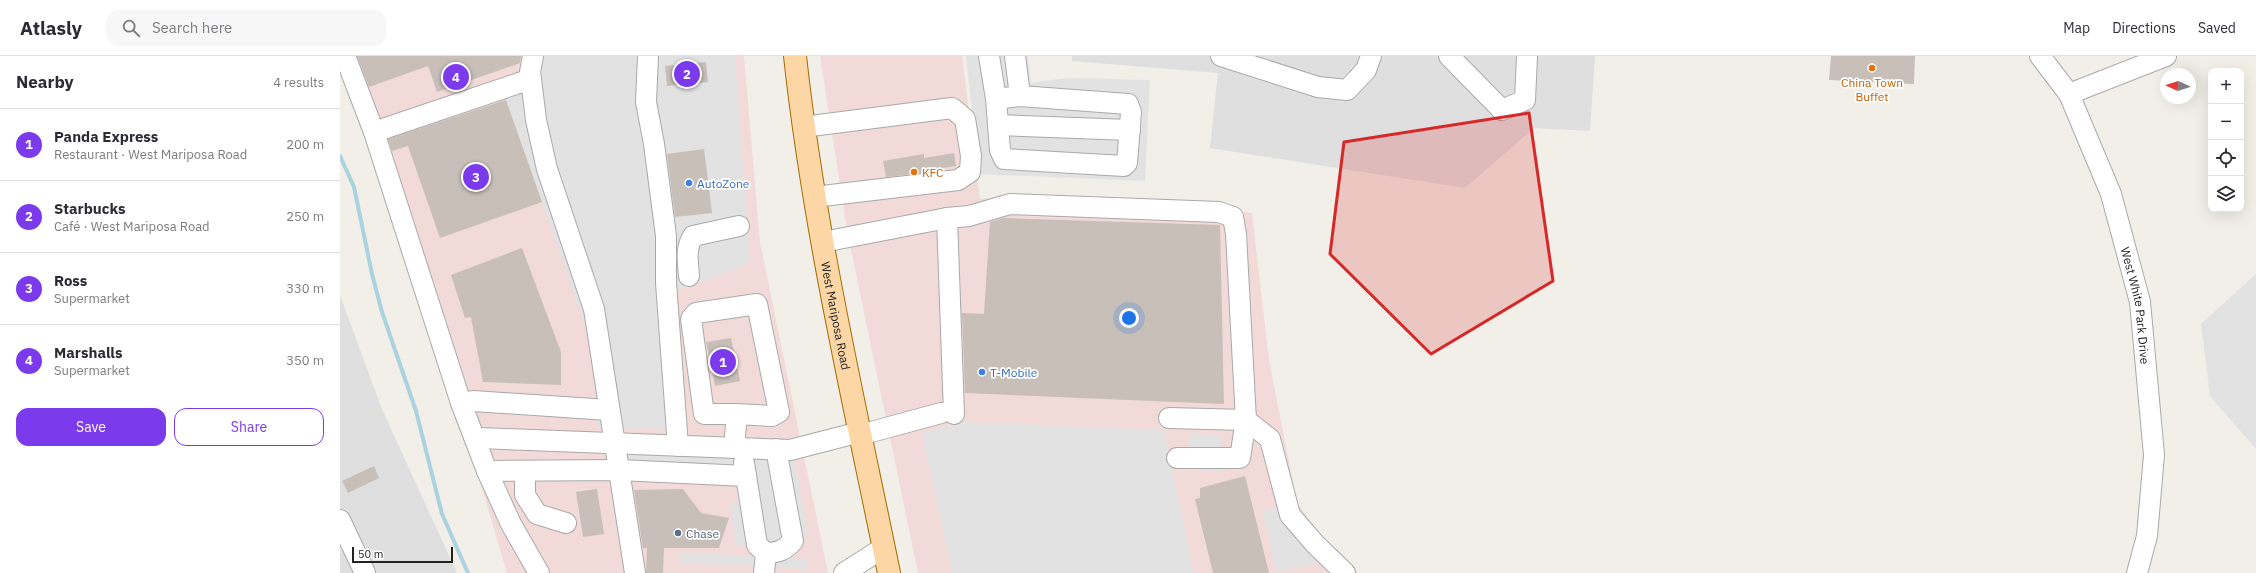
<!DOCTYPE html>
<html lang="en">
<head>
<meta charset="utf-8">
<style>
  body { margin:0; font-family:"IBM Plex Sans",sans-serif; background:#f7f7f7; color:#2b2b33 }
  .controls { position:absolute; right:12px; top:12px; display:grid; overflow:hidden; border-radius:8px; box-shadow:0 4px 16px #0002 }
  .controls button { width:36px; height:36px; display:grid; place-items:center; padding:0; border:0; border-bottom:1px solid #e1e1e2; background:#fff; color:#2b2b33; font:20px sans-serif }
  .compass { position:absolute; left:1820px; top:12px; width:36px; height:36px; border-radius:50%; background:#fff; box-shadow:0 4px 16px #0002; rotate:273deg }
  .scale { position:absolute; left:12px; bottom:10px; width:101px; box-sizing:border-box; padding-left:4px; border:2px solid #222; border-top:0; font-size:11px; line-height:14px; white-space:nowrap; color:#222; -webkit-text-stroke:3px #fff; paint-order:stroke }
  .you { position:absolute; left:789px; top:262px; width:14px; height:14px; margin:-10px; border:3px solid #fff; border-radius:50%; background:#1a73e8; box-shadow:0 0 0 6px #1a73e833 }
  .badge { display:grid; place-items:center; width:26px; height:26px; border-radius:50%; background:#7c3aed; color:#fff; font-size:13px; font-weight:700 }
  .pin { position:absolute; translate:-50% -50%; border:2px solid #fff; box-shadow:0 1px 4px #0006 }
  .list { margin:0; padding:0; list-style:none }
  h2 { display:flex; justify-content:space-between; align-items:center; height:52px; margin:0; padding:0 16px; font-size:17px }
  h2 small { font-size:13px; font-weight:400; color:#7c7c81 }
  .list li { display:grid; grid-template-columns:26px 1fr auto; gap:12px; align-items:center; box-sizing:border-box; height:72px; padding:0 16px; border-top:1px solid #e1e1e2 }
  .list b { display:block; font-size:15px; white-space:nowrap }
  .list p { margin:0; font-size:13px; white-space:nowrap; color:#7c7c81 }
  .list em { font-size:13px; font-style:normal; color:#7c7c81 }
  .actions { display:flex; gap:8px; padding:12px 16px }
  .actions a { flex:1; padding:9px 0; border:1px solid #7c3aed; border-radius:12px; text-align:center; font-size:14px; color:#7c3aed }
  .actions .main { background:#7c3aed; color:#fff }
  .icon { flex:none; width:22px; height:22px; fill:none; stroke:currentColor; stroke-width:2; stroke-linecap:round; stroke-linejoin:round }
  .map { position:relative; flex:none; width:1916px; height:517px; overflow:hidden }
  header { display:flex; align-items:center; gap:24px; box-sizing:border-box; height:56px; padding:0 20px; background:#fff; border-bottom:1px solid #e1e1e2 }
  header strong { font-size:19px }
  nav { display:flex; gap:22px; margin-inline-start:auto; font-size:14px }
  .search { width:280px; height:36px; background:#f7f7f7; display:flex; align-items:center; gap:10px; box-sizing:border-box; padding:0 14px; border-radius:12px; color:#7c7c81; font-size:15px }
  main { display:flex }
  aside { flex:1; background:#fff }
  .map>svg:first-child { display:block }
</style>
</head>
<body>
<header>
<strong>Atlasly</strong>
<div class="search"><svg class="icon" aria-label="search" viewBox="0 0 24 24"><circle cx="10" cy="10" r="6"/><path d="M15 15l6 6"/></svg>Search here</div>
<nav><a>Map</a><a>Directions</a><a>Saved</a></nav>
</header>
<main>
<aside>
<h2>Nearby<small>4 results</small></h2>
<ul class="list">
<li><span class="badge">1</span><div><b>Panda Express</b><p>Restaurant · West Mariposa Road</p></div><em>200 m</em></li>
<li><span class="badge">2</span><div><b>Starbucks</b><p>Café · West Mariposa Road</p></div><em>250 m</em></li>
<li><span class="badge">3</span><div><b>Ross</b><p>Supermarket</p></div><em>330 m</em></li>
<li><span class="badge">4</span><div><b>Marshalls</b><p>Supermarket</p></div><em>350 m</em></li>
</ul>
<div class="actions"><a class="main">Save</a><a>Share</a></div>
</aside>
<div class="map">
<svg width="1916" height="517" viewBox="0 0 1916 517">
  <rect width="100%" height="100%" fill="#f2efe9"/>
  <g fill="#e0dfdf">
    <path d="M 732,0 L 1255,0 L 1250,75 L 1194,72 L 1125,132 L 870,92 L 878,17 L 732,5 Z"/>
    <path d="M 0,239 L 41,351 L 117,517 L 0,517 Z"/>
  </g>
  <g fill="#f2dad9">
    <path d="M 0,0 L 404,0 L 420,186 L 488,517 L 167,517 L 123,368 Z"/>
    <path d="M 480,0 L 622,0 L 640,143 L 681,139 L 831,146 L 912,157 L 929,304 L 957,447 L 983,483 L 1018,517 L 578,517 L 507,174 Z"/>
  </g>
  <g fill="#e2e2e2">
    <path d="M 183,0 L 395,0 L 410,207 L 335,236 L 347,372 L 277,373 L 257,371 L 252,289 L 165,42 L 183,19 Z"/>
    <path d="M 626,0 L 688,0 L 691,27 L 726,22 L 810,24 L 805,125 L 639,118 Z"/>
    <path d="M 1916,218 L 1916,393 L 1870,340 L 1861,268 Z"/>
    <path d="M 624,366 L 824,374 L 854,517 L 612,517 L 582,377 Z"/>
    <path d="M 850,378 L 882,379 L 882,415 L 849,414 Z"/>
    <path d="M 289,394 L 454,401 L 468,478 L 397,491 L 389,447 L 400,445 L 395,424 L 288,406 Z"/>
    <path d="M 939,451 L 943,469 L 973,491 L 976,507 L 936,516 L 923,455 Z"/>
    <path d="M 340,496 L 467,503 L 467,513 L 339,507 Z"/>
  </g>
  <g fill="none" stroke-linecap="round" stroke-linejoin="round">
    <path stroke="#aad3df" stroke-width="4" d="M 0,100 L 14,131 L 32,218 L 42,256 L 76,355 L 102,458 L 128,517"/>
  </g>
  <g fill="#c7bfb8">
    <path d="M 17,0 L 181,0 L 180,7 L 97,36 L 88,10 L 29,31 Z"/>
    <path d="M 1491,0 L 1575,0 L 1574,28 L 1489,24 Z"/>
    <path d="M 366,6 L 368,26 L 327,30 L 325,10 Z"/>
    <path d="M 166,44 L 202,146 L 100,182 L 68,90 L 52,95 L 48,83 Z"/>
    <path d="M 364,93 L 372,157 L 335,161 L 327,98 Z"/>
    <path d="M 614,97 L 616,110 L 603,112 L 604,114 L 546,121 L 543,105 L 584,98 L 584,102 Z"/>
    <path d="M 663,162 L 880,169 L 884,348 L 625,337 L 622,257 L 644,258 L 650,166 Z"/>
    <path d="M 182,192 L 221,296 L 221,329 L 143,326 L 131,261 L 125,262 L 111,219 Z"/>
    <path d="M 391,282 L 400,325 L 375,330 L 366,286 Z"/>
    <path d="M 34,410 L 39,422 L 8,437 L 2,425 Z"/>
    <path d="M 905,420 L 929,517 L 873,517 L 855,443 L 860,442 L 860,432 Z"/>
    <path d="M 257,433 L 264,478 L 243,481 L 236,436 Z"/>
    <path d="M 343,433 L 361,457 L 389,462 L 379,492 L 324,492 L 323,517 L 306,517 L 307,492 L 303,492 L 294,434 Z"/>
  </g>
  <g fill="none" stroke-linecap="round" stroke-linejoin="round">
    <g stroke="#a9a9a9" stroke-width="22">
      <g id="minor">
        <path d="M 5,0 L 34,76 L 121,347 L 147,415 L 171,468 L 199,517"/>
        <path d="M 193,0 L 190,16 L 191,23 L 196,64 L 207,113 L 254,253 L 295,517"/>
        <path d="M 308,0 L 306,46 L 314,88 L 326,180 L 326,227 L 338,390"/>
        <path d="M 649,0 L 656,43 L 660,94 L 664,103 L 784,110 L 787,107 L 791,56 L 788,48 L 680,40 L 656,43"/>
        <path d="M 675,0 L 680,40"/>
        <path d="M 881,0 L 978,31 L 1007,34 L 1026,14 L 1031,0"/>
        <path d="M 1109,0 L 1162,54 L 1185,44 L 1187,0"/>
        <path id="s1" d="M 1700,0 L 1729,38 L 1771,138 L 1800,246 L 1814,399 L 1807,480 L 1797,517"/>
        <path d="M 1729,38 L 1826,0"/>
        <path d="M 658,69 L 790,74"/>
        <path d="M 463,71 L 612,52 L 625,63 L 631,100 L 630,116 L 618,124 L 474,141"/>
        <path d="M 34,76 L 191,23"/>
        <path d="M 607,162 L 629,160 L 670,148 L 879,156 L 893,161 L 896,178 L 906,364 L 829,362"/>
        <path d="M 483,186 L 607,162 L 614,358"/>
        <path d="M 349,220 C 348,205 345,193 353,180 L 399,170"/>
        <path d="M 121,347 L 133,345 L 269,354"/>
        <path d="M 520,379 L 601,357"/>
        <path d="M 136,385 L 139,382 L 450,394 L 520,376"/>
        <path d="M 394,392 L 397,358 L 364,358 L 351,263 L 356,257 L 417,248 L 439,356 L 432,360 L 397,358"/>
        <path d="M 837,402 L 900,402 L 906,364 L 930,383 L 950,459 L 975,488 L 1005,517"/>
        <path d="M 404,407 L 417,489 L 426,497 C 438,497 445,494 453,485 L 436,393"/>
        <path d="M 147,415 L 279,414 L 406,420"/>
        <path d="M 185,415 L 185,439 L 197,458 L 226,467"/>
        <path d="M 0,464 L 25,517"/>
        <path d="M 424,517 L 426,497"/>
        <path d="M 504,517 L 543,492"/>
      </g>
    </g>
    <g stroke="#a06b00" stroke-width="24">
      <g id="major">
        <path id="s2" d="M 455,0 C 474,174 514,346 549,517"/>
      </g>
    </g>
    <use href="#minor" stroke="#fff" stroke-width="20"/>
    <use href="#major" stroke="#fcd6a4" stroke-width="22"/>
  </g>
  <path fill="#d62828" fill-opacity="0.2" stroke="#d62828" stroke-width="3" stroke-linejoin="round" d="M 1189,57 L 1213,225 L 1091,298 L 990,198 L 1004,86 Z"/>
  <g fill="#e8710a" stroke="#fff" stroke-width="1.5">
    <circle cx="1532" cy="12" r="4"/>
    <circle cx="574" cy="116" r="4"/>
  </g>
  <g fill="#3f7fe0" stroke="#fff" stroke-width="1.5">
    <circle cx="349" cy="127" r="4"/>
    <circle cx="642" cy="316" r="4"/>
  </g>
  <circle fill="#5c6f8a" stroke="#fff" stroke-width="1.5" cx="338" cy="477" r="4"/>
  <g text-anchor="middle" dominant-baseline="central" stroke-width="3.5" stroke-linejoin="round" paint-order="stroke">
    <g font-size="12" fill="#c56008" stroke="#fff">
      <text x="1532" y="26">China Town<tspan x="1532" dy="14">Buffet</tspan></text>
      <text x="582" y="116" text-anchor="start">KFC</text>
    </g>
    <g font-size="12" fill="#366cbe" stroke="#fff" text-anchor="start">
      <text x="357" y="127">AutoZone</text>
      <text x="650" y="316">T-Mobile</text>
    </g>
    <g font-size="12" fill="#222" stroke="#fff">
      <text stroke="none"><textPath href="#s1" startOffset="271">West White Park Drive</textPath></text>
      <text stroke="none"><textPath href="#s2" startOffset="263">West Mariposa Road</textPath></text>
    </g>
    <g font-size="12" fill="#4e5e75" stroke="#fff" text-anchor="start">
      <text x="346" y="477">Chase</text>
    </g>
  </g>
</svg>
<div class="controls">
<button>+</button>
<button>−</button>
<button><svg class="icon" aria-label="locate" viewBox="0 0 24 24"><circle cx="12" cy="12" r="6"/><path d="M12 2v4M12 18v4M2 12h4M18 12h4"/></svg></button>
<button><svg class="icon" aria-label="layers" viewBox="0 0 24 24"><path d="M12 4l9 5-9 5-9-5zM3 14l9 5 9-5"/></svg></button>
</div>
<svg class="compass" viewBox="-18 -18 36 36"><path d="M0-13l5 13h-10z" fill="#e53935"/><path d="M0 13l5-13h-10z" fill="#7c7c81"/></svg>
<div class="scale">50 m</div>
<div class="you"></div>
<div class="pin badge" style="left:383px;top:306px">1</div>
<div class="pin badge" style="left:347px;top:18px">2</div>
<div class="pin badge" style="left:136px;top:121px">3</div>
<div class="pin badge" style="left:116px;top:21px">4</div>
</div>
</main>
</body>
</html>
